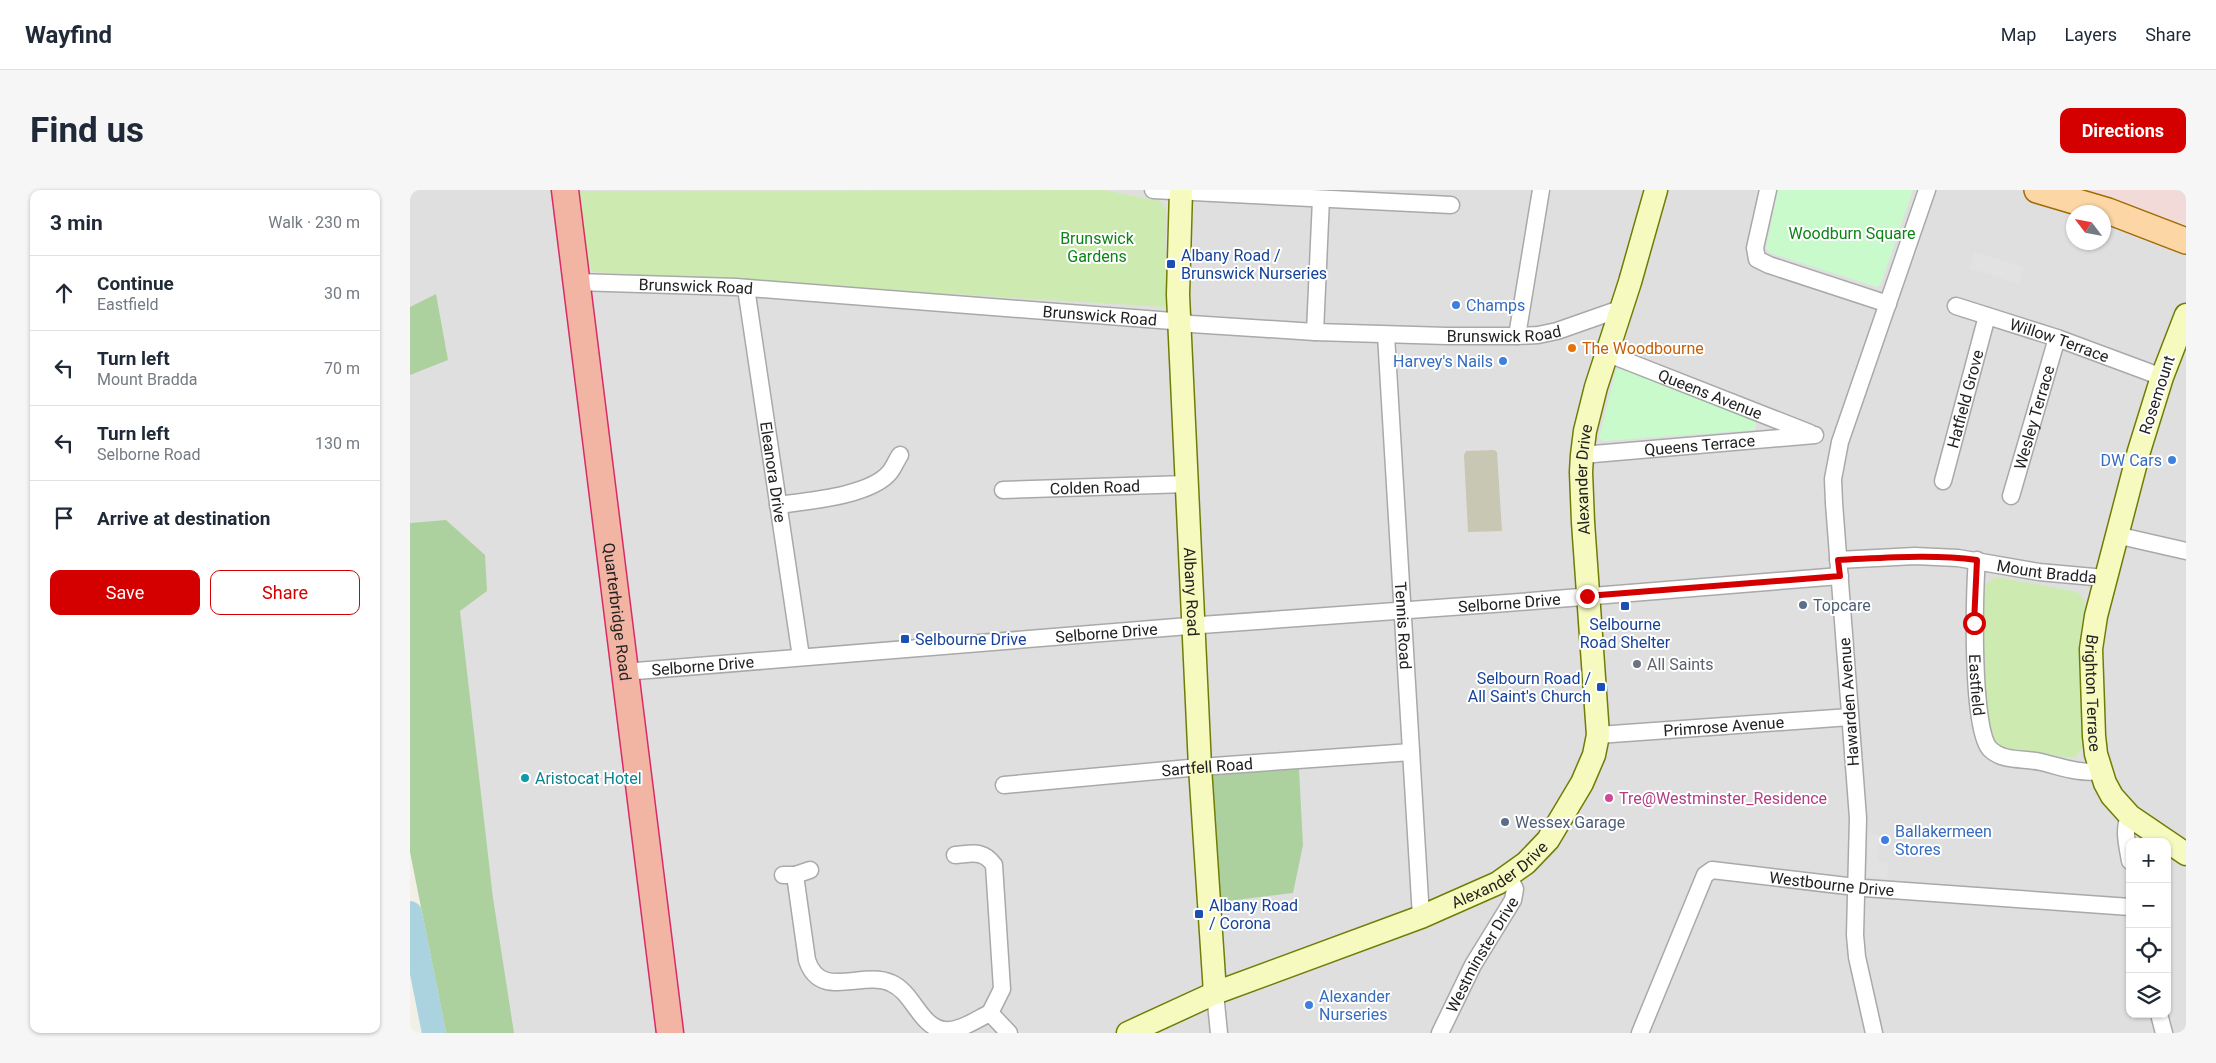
<!DOCTYPE html>
<html lang="en">
<head>
<meta charset="utf-8">
<style>
  body { margin:0; font-family:Roboto,sans-serif; background:#f6f6f7; color:#1f2937 }
  .controls { position:absolute; right:15px; bottom:15px; display:grid; overflow:hidden; border-radius:10px; box-shadow:0 1px 4px #0004 }
  .controls button { width:45px; height:45px; display:grid; place-items:center; padding:0; border:0; border-bottom:1px solid #e0e1e3; background:#fff; color:#1f2937; font:25px sans-serif }
  .compass { position:absolute; left:1656px; top:15px; width:45px; height:45px; border-radius:50%; background:#fff; box-shadow:0 1px 4px #0004; rotate:302deg }
  .stop { position:absolute; width:15px; height:15px; margin:-11px; border:4px solid #d40000; border-radius:50%; background:#fff }
  .stop.end { background:#d40000; border-color:#fff; box-shadow:0 1px 5px #0008 }
  .list { margin:0; padding:0; list-style:none }
  h2 { display:flex; justify-content:space-between; align-items:center; height:65px; margin:0; padding:0 20px; font-size:21px }
  h2 small { font-size:16px; font-weight:400; color:#747a83 }
  .list li { display:grid; grid-template-columns:32px 1fr auto; gap:15px; align-items:center; box-sizing:border-box; height:75px; padding:0 20px; border-top:1px solid #e0e1e3 }
  .list b { display:block; font-size:19px; white-space:nowrap }
  .list p { margin:0; font-size:16px; white-space:nowrap; color:#747a83 }
  .list em { font-size:16px; font-style:normal; color:#747a83 }
  .actions { display:flex; gap:10px; padding:15px 20px }
  .actions a { flex:1; padding:11px 0; border:1px solid #d40000; border-radius:10px; text-align:center; font-size:18px; color:#d40000 }
  .actions .main { background:#d40000; color:#fff }
  .icon { flex:none; width:28px; height:28px; fill:none; stroke:currentColor; stroke-width:2; stroke-linecap:round; stroke-linejoin:round }
  .map { position:relative; flex:none; width:1776px; height:843px; overflow:hidden; border-radius:10px }
  header { display:flex; align-items:center; gap:30px; box-sizing:border-box; height:70px; padding:0 25px; background:#fff; border-bottom:1px solid #e0e1e3 }
  header strong { font-size:24px }
  nav { display:flex; gap:28px; margin-inline-start:auto; font-size:18px }
  .intro { display:flex; align-items:center; justify-content:space-between; box-sizing:border-box; height:120px; padding:0 30px }
  h1 { margin:0; font-size:35px }
  .button { padding:12px 22px; border-radius:10px; background:#d40000; color:#fff; font-size:18px; font-weight:700 }
  main { display:flex; gap:30px; padding:0 30px }
  aside { flex:1; background:#fff; border-radius:10px; box-shadow:0 1px 4px #0004 }
  .map>svg:first-child { display:block }
</style>
</head>
<body>
<header>
<strong>Wayfind</strong>
<nav><a>Map</a><a>Layers</a><a>Share</a></nav>
</header>
<div class="intro"><h1>Find us</h1><a class="button">Directions</a></div>
<main>
<aside>
<h2>3 min<small>Walk · 230 m</small></h2>
<ul class="list">
<li><svg class="icon" aria-label="ahead" viewBox="0 0 24 24"><path d="M12 20V5M6 11l6-6 6 6"/></svg><div><b>Continue</b><p>Eastfield</p></div><em>30 m</em></li>
<li><svg class="icon" aria-label="left" viewBox="0 0 24 24"><path d="M17 20v-9H6M10 6l-5 5 5 5"/></svg><div><b>Turn left</b><p>Mount Bradda</p></div><em>70 m</em></li>
<li><svg class="icon" aria-label="left" viewBox="0 0 24 24"><path d="M17 20v-9H6M10 6l-5 5 5 5"/></svg><div><b>Turn left</b><p>Selborne Road</p></div><em>130 m</em></li>
<li><svg class="icon" aria-label="arrive" viewBox="0 0 24 24"><path d="M6 21V4h12l-3 4 3 4H6"/></svg><div><b>Arrive at destination</b></div></li>
</ul>
<div class="actions"><a class="main">Save</a><a>Share</a></div>
</aside>
<div class="map">
<svg width="1776" height="843" viewBox="0 0 1776 843">
  <rect width="100%" height="100%" fill="#f2efe9"/>
  <path fill="#e0dfdf" fill-rule="evenodd" d="M 0,0 L 1776,0 L 1776,843 L 99,843 L 0,367 ZM 1664,22 L 1694,22 L 1694,52 L 1664,52 ZM 1720,652 L 1757,652 L 1757,824 L 1720,824 Z"/>
  <path fill="#f2dad9" d="M 1650,0 L 1776,0 L 1776,36 L 1776,35 Z"/>
  <path fill="#c7c7b4" d="M 1084,260 L 1087,262 L 1092,341 L 1058,342 L 1054,265 L 1056,261 Z"/>
  <g fill="#cdebb0">
    <path d="M 694,0 L 750,11 L 756,19 L 756,115 L 754,117 L 184,82 L 171,69 L 164,1 Z"/>
    <path d="M 1587,387 L 1663,401 L 1669,403 L 1674,410 L 1675,422 L 1669,477 L 1673,558 L 1665,567 C 1653,568 1643,565 1631,563 C 1617,561 1593,566 1584,551 C 1569,526 1571,437 1570,405 C 1574,396 1577,391 1587,387 Z"/>
  </g>
  <g fill="#add19e">
    <path d="M 26,104 L 38,170 L 0,185 L 0,117 Z"/>
    <path d="M 36,330 L 75,365 L 77,401 L 50,421 L 83,708 L 104,843 L 36,843 L 0,662 L 0,333 Z"/>
    <path d="M 889,579 L 893,655 L 883,703 L 810,712 L 801,585 Z"/>
  </g>
  <g fill="#c8facc">
    <path d="M 1368,0 L 1503,0 L 1471,94 L 1467,97 L 1360,63 L 1356,58 Z"/>
    <path d="M 1210,178 L 1346,230 L 1345,240 L 1193,251 L 1189,248 L 1206,180 Z"/>
  </g>
  <g fill="#e2e2e2">
    <path d="M 1564,62 L 1614,77 L 1609,94 L 1559,78 Z"/>
    <path d="M 1459,643 L 1470,645 L 1468,671 L 1478,673 L 1477,688 L 1459,687 L 1457,685 Z"/>
  </g>
  <g fill="none" stroke-linecap="round" stroke-linejoin="round">
    <path stroke="#aad3df" stroke-width="24" d="M 0,723 L 24,843"/>
    <g stroke="#a9a9a9" stroke-width="19">
      <g id="minor">
        <path d="M 743,0 L 1041,15"/>
        <path d="M 1358,0 L 1345,58 L 1347,69 L 1359,75 L 1478,114"/>
        <path id="s1" d="M 166,92 L 326,97 L 762,131 L 781,134 L 905,142 L 1037,146 L 1107,146 L 1128,145 L 1147,141 L 1204,121 L 1210,123"/>
        <path id="s2" d="M 336,98 L 391,467"/>
        <path id="s3" d="M 1546,116 L 1647,148 L 1752,187"/>
        <path d="M 905,142 L 911,9"/>
        <path id="s4" d="M 976,145 L 1011,727"/>
        <path d="M 1107,146 L 1131,0"/>
        <path id="s5" d="M 1196,163 L 1400,243"/>
        <path id="s6" d="M 1172,265 L 1405,245"/>
        <path id="s7" d="M 1533,291 L 1577,126"/>
        <path id="s8" d="M 593,300 L 777,294"/>
        <path id="s9" d="M 1601,306 L 1647,148"/>
        <path d="M 368,315 C 397,311 461,306 480,282 C 484,277 486,271 490,265"/>
        <path d="M 1706,345 L 1776,361"/>
        <path id="s10" d="M 1428,370 L 1505,366 L 1548,368 L 1629,382 L 1695,388"/>
        <path id="s11" d="M 1567,370 C 1564,401 1561,540 1580,559 C 1593,572 1614,568 1631,572 C 1652,577 1669,584 1690,581"/>
        <path id="s12" d="M 214,482 L 791,435 L 1097,413 L 1430,386"/>
        <path id="s13" d="M 1188,545 L 1440,527"/>
        <path id="s14" d="M 594,595 L 790,577 L 1001,562"/>
        <path d="M 1720,626 C 1712,639 1718,657 1720,671"/>
        <path d="M 545,665 C 561,664 573,659 584,675 L 592,799 L 580,823"/>
        <path d="M 373,685 L 385,685 L 400,680"/>
        <path d="M 385,685 L 397,770 C 410,811 452,780 481,793 C 503,802 510,837 534,840 C 549,842 567,829 580,823 L 599,843"/>
        <path d="M 805,803 L 809,843"/>
        <path d="M 1749,824 L 1754,843"/>
        <path id="s15" d="M 1030,843 L 1063,775 L 1103,710 L 1105,699 L 1099,686"/>
        <path id="s16" d="M 1230,843 L 1295,685 L 1302,680 L 1454,698 L 1720,717"/>
        <path d="M 1464,843 L 1447,767 L 1445,745 L 1448,628 L 1424,313 L 1423,289 L 1430,252 L 1517,0"/>
      </g>
    </g>
    <g stroke="#707d05" stroke-width="25">
      <g id="secondary">
        <path id="s17" d="M 771,0 L 768,105 L 790,577 L 805,803"/>
        <path id="s18" d="M 1776,125 L 1752,187 L 1729,261 L 1686,426 L 1681,459 L 1684,546 L 1686,564 L 1695,593 L 1702,606 L 1720,626 L 1776,664"/>
        <path id="s19" d="M 718,843 L 805,803 L 1011,727 L 1088,693 L 1116,673 L 1138,650 L 1172,593 L 1184,565 L 1188,545 L 1173,332 L 1171,282 L 1172,265 L 1175,241 L 1186,197 L 1220,92 L 1246,0"/>
      </g>
    </g>
    <g stroke="#a06b00" stroke-width="28">
      <path id="primary" d="M 1627,0 L 1698,21 L 1776,51"/>
    </g>
    <g stroke="#dc2a67" stroke-width="29">
      <g id="trunk">
        <path id="s20" d="M 155,0 L 260,843"/>
      </g>
    </g>
    <use href="#minor" stroke="#fff" stroke-width="16"/>
    <use href="#secondary" stroke="#f7fabf" stroke-width="22"/>
    <use href="#primary" stroke="#fcd6a4" stroke-width="25"/>
    <use href="#trunk" stroke="#f2b4a3" stroke-width="26"/>
  </g>
  <g fill="none" stroke-linecap="round" stroke-linejoin="round">
    <path stroke="#d40000" stroke-width="6" d="M 1177,406 L 1430,386 L 1428,370 C 1475,368 1521,364 1567,370 L 1564,433"/>
  </g>
  <g fill="#1a4fb4" stroke="#fff" stroke-width="2">
    <rect x="756" y="69" width="10" height="10" rx="2.5"/>
    <rect x="1210" y="411" width="10" height="10" rx="2.5"/>
    <rect x="490" y="444" width="10" height="10" rx="2.5"/>
    <rect x="1186" y="492" width="10" height="10" rx="2.5"/>
    <rect x="784" y="719" width="10" height="10" rx="2.5"/>
  </g>
  <g fill="#3f7fe0" stroke="#fff" stroke-width="2">
    <circle cx="1046" cy="115" r="5"/>
    <circle cx="1093" cy="171" r="5"/>
    <circle cx="1762" cy="270" r="5"/>
    <circle cx="1475" cy="650" r="5"/>
    <circle cx="899" cy="815" r="5"/>
  </g>
  <circle fill="#e8710a" stroke="#fff" stroke-width="2" cx="1162" cy="158" r="5"/>
  <g fill="#5c6f8a" stroke="#fff" stroke-width="2">
    <circle cx="1393" cy="415" r="5"/>
    <circle cx="1095" cy="632" r="5"/>
  </g>
  <circle fill="#6b7280" stroke="#fff" stroke-width="2" cx="1227" cy="474" r="5"/>
  <circle fill="#0f9aa8" stroke="#fff" stroke-width="2" cx="115" cy="588" r="5"/>
  <circle fill="#d1479c" stroke="#fff" stroke-width="2" cx="1199" cy="608" r="5"/>
  <g text-anchor="middle" dominant-baseline="central" stroke-width="4" stroke-linejoin="round" paint-order="stroke">
    <g font-size="16" fill="#0c8416" stroke="#fff">
      <text x="1442" y="43">Woodburn Square</text>
      <text x="687" y="48">Brunswick<tspan x="687" dy="18">Gardens</tspan></text>
    </g>
    <g font-size="16" fill="#164399" stroke="#fff" text-anchor="start">
      <text x="771" y="65">Albany Road /<tspan x="771" dy="18">Brunswick Nurseries</tspan></text>
      <text x="1215" y="434" text-anchor="middle">Selbourne<tspan x="1215" dy="18">Road Shelter</tspan></text>
      <text x="505" y="449">Selbourne Drive</text>
      <text x="1181" y="488" text-anchor="end">Selbourn Road /<tspan x="1181" dy="18">All Saint's Church</tspan></text>
      <text x="799" y="715">Albany Road<tspan x="799" dy="18">/ Corona</tspan></text>
    </g>
    <g font-size="16" fill="#222" stroke="#fff">
      <text stroke="none"><textPath href="#s1" startOffset="120">Brunswick Road</textPath></text>
      <text stroke="none"><textPath href="#s1" startOffset="525">Brunswick Road</textPath></text>
      <text stroke="none"><textPath href="#s1" startOffset="930">Brunswick Road</textPath></text>
      <text stroke="none"><textPath href="#s3" startOffset="109">Willow Terrace</textPath></text>
      <text stroke="none"><textPath href="#s5" startOffset="112">Queens Avenue</textPath></text>
      <text transform="translate(1747 205) rotate(-72)">Rosemount</text>
      <text stroke="none"><textPath href="#s7" startOffset="85">Hatfield Grove</textPath></text>
      <text stroke="none"><textPath href="#s9" startOffset="82">Wesley Terrace</textPath></text>
      <text stroke="none"><textPath href="#s6" startOffset="118">Queens Terrace</textPath></text>
      <text stroke="none"><textPath href="#s2" startOffset="186">Eleanora Drive</textPath></text>
      <text stroke="none"><textPath href="#s19" startOffset="839">Alexander Drive</textPath></text>
      <text stroke="none"><textPath href="#s8" startOffset="92">Colden Road</textPath></text>
      <text stroke="none"><textPath href="#s10" startOffset="210">Mount Bradda</textPath></text>
      <text stroke="none"><textPath href="#s17" startOffset="402">Albany Road</textPath></text>
      <text stroke="none"><textPath href="#s12" startOffset="888">Selborne Drive</textPath></text>
      <text stroke="none"><textPath href="#s20" startOffset="425">Quarterbridge Road</textPath></text>
      <text stroke="none"><textPath href="#s4" startOffset="291">Tennis Road</textPath></text>
      <text stroke="none"><textPath href="#s12" startOffset="484">Selborne Drive</textPath></text>
      <text stroke="none"><textPath href="#s12" startOffset="79">Selborne Drive</textPath></text>
      <text stroke="none"><textPath href="#s11" startOffset="125">Eastfield</textPath></text>
      <text stroke="none"><textPath href="#s18" startOffset="392">Brighton Terrace</textPath></text>
      <text transform="translate(1439 512) rotate(-94)">Hawarden Avenue</text>
      <text stroke="none"><textPath href="#s13" startOffset="126">Primrose Avenue</textPath></text>
      <text stroke="none"><textPath href="#s14" startOffset="204">Sartfell Road</textPath></text>
      <text stroke="none"><textPath href="#s19" startOffset="405">Alexander Drive</textPath></text>
      <text stroke="none"><textPath href="#s16" startOffset="300">Westbourne Drive</textPath></text>
      <text stroke="none"><textPath href="#s15" startOffset="89">Westminster Drive</textPath></text>
    </g>
    <g font-size="16" fill="#366cbe" stroke="#fff" text-anchor="start">
      <text x="1056" y="115">Champs</text>
      <text x="1083" y="171" text-anchor="end">Harvey's Nails</text>
      <text x="1752" y="270" text-anchor="end">DW Cars</text>
      <text x="1485" y="641">Ballakermeen<tspan x="1485" dy="18">Stores</tspan></text>
      <text x="909" y="806">Alexander<tspan x="909" dy="18">Nurseries</tspan></text>
    </g>
    <g font-size="16" fill="#c56008" stroke="#fff" text-anchor="start">
      <text x="1172" y="158">The Woodbourne</text>
    </g>
    <g font-size="16" fill="#4e5e75" stroke="#fff" text-anchor="start">
      <text x="1403" y="415">Topcare</text>
      <text x="1105" y="632">Wessex Garage</text>
    </g>
    <g font-size="16" fill="#5b616d" stroke="#fff" text-anchor="start">
      <text x="1237" y="474">All Saints</text>
    </g>
    <g font-size="16" fill="#0d838f" stroke="#fff" text-anchor="start">
      <text x="125" y="588">Aristocat Hotel</text>
    </g>
    <g font-size="16" fill="#b23c85" stroke="#fff" text-anchor="start">
      <text x="1209" y="608">Tre@Westminster_Residence</text>
    </g>
  </g>
</svg>
<div class="controls">
<button>+</button>
<button>−</button>
<button><svg class="icon" aria-label="locate" viewBox="0 0 24 24"><circle cx="12" cy="12" r="6"/><path d="M12 2v4M12 18v4M2 12h4M18 12h4"/></svg></button>
<button><svg class="icon" aria-label="layers" viewBox="0 0 24 24"><path d="M12 4l9 5-9 5-9-5zM3 14l9 5 9-5"/></svg></button>
</div>
<svg class="compass" viewBox="-18 -18 36 36"><path d="M0-13l5 13h-10z" fill="#e53935"/><path d="M0 13l5-13h-10z" fill="#747a83"/></svg>
<div class="stop" style="left:1564px;top:433px"></div>
<div class="stop end" style="left:1177px;top:406px"></div>
</div>
</main>
</body>
</html>
